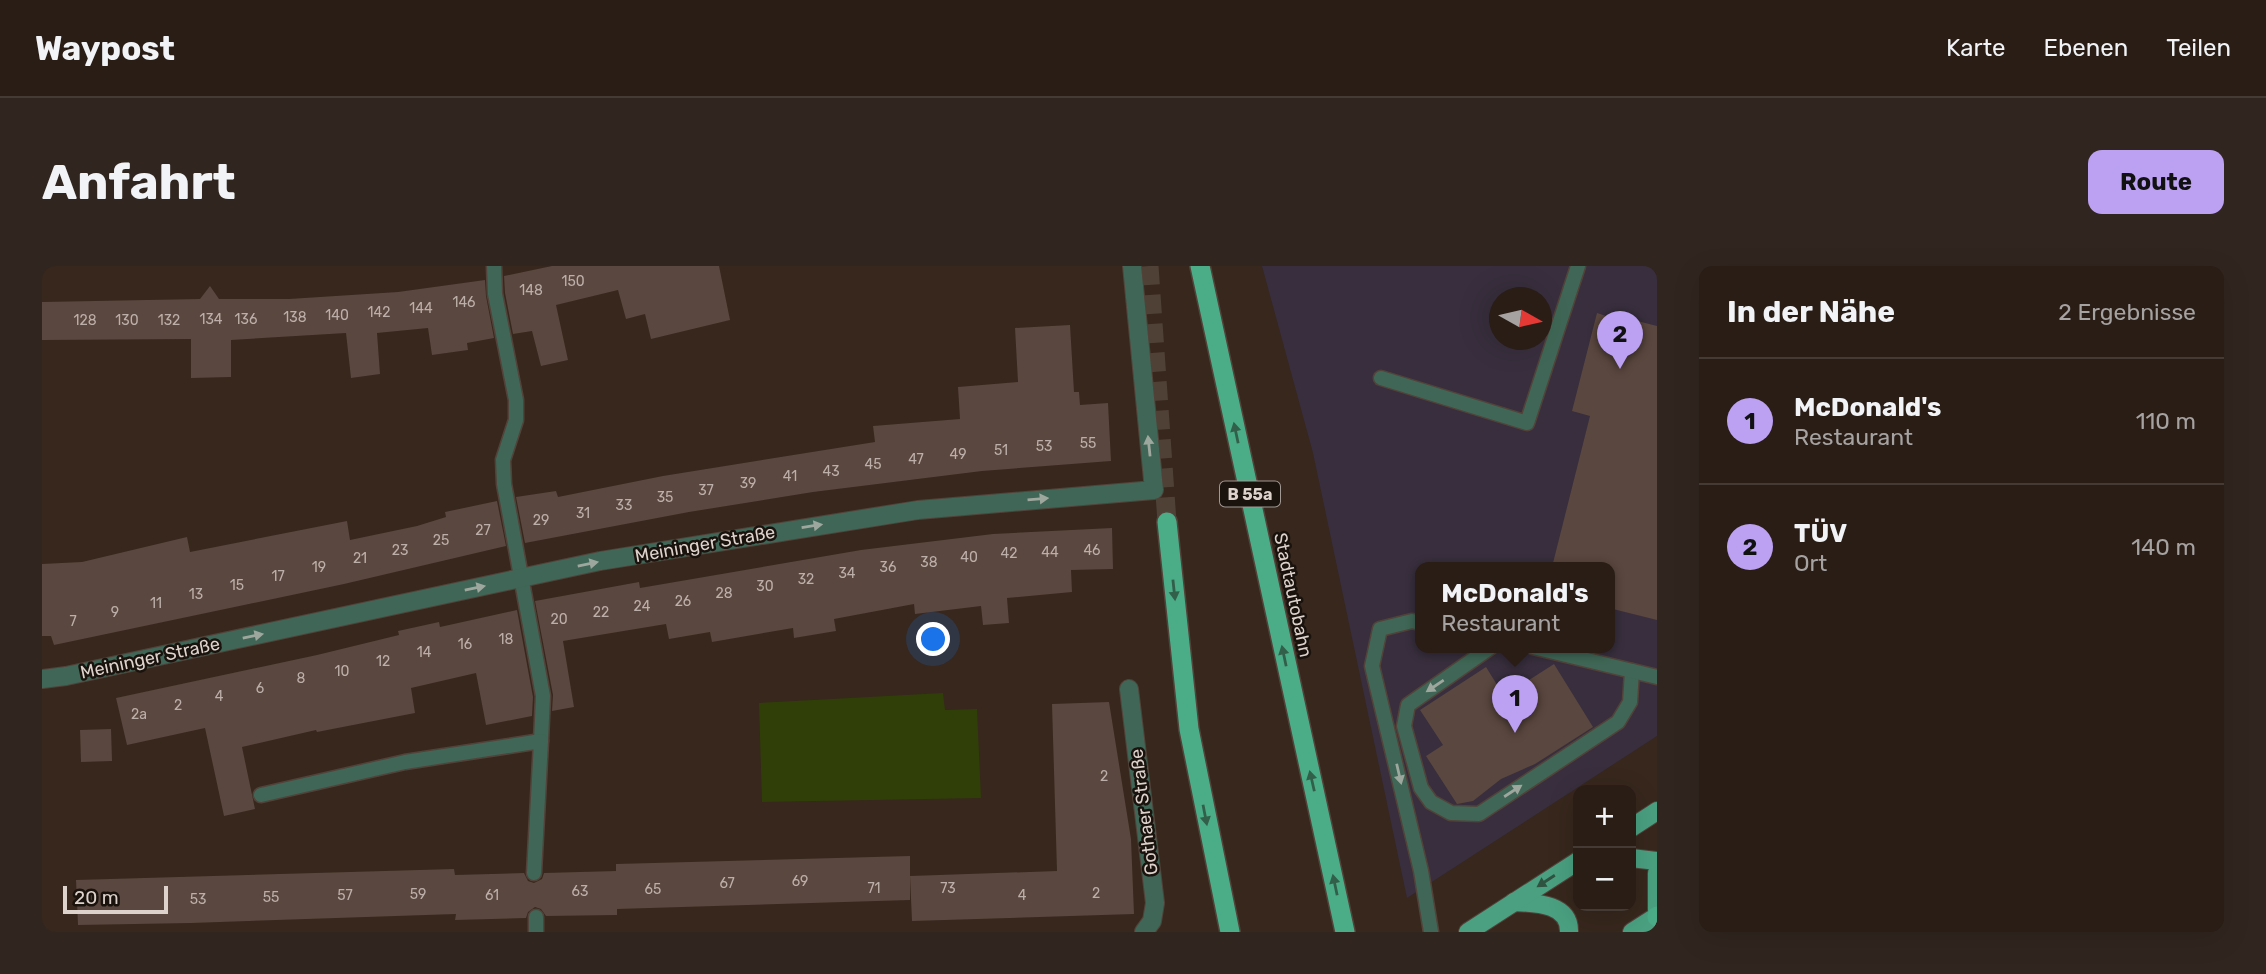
<!DOCTYPE html>
<html lang="de">
<head>
<meta charset="utf-8">
<style>
  body { margin:0; font-family:Rubik,sans-serif; background:#31261f; color:#f1f3f6 }
  .controls { position:absolute; right:21px; bottom:21px; display:grid; overflow:hidden; border-radius:14px; box-shadow:0 7px 28px #0002 }
  .controls button { width:63px; height:63px; display:grid; place-items:center; padding:0; border:0; border-bottom:2px solid #453b35; background:#291d16; color:#f1f3f6; font:35px sans-serif }
  .compass { position:absolute; left:1447px; top:21px; width:63px; height:63px; border-radius:50%; background:#291d16; box-shadow:0 7px 28px #0002; rotate:98deg }
  .scale { position:absolute; left:21px; bottom:18px; width:105px; box-sizing:border-box; padding-left:7px; border:4px solid #ddd2cc; border-top:0; font-size:19px; line-height:24px; white-space:nowrap; color:#ddd2cc; -webkit-text-stroke:5px #19120d; paint-order:stroke }
  .you { position:absolute; left:892px; top:374px; width:24px; height:24px; margin:-18px; border:5px solid #fff; border-radius:50%; background:#1a73e8; box-shadow:0 0 0 10px #1a73e833 }
  .badge { display:grid; place-items:center; width:46px; height:46px; border-radius:50%; background:#bca0f2; color:#111; font-size:23px; font-weight:700 }
  .pin { position:absolute; translate:-50% -58px; filter:drop-shadow(0 2px 4px #0008) }
  .pin::after { content:''; position:absolute; top:37px; width:24px; height:21px; background:inherit; clip-path:polygon(0 0,100% 0,50% 100%) }
  .popup { position:absolute; left:1373px; top:296px; width:200px; height:91px; box-sizing:border-box; display:grid; place-content:center; border-radius:14px; background:#291d16; filter:drop-shadow(0 2px 5px #0005); font-size:23px; white-space:nowrap; color:#a5a2a1 }
  .popup b { font-size:26px; color:#f1f3f6 }
  .popup::after { content:''; position:absolute; left:50%; top:100%; margin-left:-14px; border:14px solid transparent; border-top-color:#291d16 }
  .list { margin:0; padding:0; list-style:none }
  h2 { display:flex; justify-content:space-between; align-items:center; height:91px; margin:0; padding:0 28px; font-size:30px }
  h2 small { font-size:23px; font-weight:400; color:#a5a2a1 }
  .list li { display:grid; grid-template-columns:46px 1fr auto; gap:21px; align-items:center; box-sizing:border-box; height:126px; padding:0 28px; border-top:2px solid #453b35 }
  .list b { display:block; font-size:26px; white-space:nowrap }
  .list p { margin:0; font-size:23px; white-space:nowrap; color:#a5a2a1 }
  .list em { font-size:23px; font-style:normal; color:#a5a2a1 }
  .map { position:relative; flex:none; width:1615px; height:666px; overflow:hidden; border-radius:14px }
  header { display:flex; align-items:center; gap:42px; box-sizing:border-box; height:98px; padding:0 35px; background:#291d16; border-bottom:2px solid #453b35 }
  header strong { font-size:33px }
  nav { display:flex; gap:38px; margin-inline-start:auto; font-size:24px }
  .intro { display:flex; align-items:center; justify-content:space-between; box-sizing:border-box; height:168px; padding:0 42px }
  h1 { margin:0; font-size:49px }
  .button { padding:18px 32px; border-radius:14px; background:#bca0f2; color:#111; font-size:24px; font-weight:700 }
  main { display:flex; gap:42px; padding:0 42px }
  aside { flex:1; background:#291d16; border-radius:14px; box-shadow:0 7px 28px #0002 }
  .map>svg:first-child { display:block }
</style>
</head>
<body>
<header>
<strong>Waypost</strong>
<nav><a>Karte</a><a>Ebenen</a><a>Teilen</a></nav>
</header>
<div class="intro"><h1>Anfahrt</h1><a class="button">Route</a></div>
<main>
<div class="map">
<svg width="1615" height="666" viewBox="0 0 1615 666">
  <rect width="100%" height="100%" fill="#37271d"/>
  <path fill="#382e3d" fill-rule="evenodd" d="M 1220,0 L 1615,0 L 1615,470 L 1365,632 L 1271,187 ZM 1458,32 L 1500,32 L 1500,74 L 1458,74 ZM 1378,301 L 1568,301 L 1568,381 L 1378,381 Z"/>
  <path fill="#303f08" d="M 901,427 L 903,444 L 935,443 L 939,532 L 720,536 L 717,437 Z"/>
  <g fill="#5a473f">
    <path d="M 510,0 L 677,0 L 688,54 L 609,73 L 603,48 L 584,53 L 576,24 L 514,39 L 526,94 L 499,100 L 490,65 L 471,68 L 463,27 L 462,10 Z"/>
    <path d="M 443,14 L 444,30 L 452,72 L 425,77 L 426,84 L 390,89 L 386,62 L 335,67 L 338,108 L 309,112 L 304,67 L 189,74 L 189,111 L 149,112 L 149,73 L 0,74 L 0,36 L 158,33 L 168,20 L 177,33 L 247,33 L 356,26 Z"/>
    <path d="M 1555,47 L 1567,51 L 1568,48 L 1615,60 L 1615,354 L 1567,342 L 1567,301 L 1510,301 L 1548,150 L 1530,145 Z"/>
    <path d="M 1028,59 L 1032,126 L 1037,126 L 1038,139 L 1066,137 L 1069,195 L 940,205 L 771,226 L 647,246 L 483,277 L 474,231 L 514,225 L 516,231 L 621,210 L 833,176 L 831,160 L 918,153 L 916,121 L 976,116 L 973,62 Z"/>
    <path d="M 455,235 L 464,280 L 302,318 L 12,379 L 9,370 L 0,370 L 0,298 L 40,296 L 145,271 L 148,286 L 305,255 L 308,274 L 375,260 L 404,251 L 403,246 Z"/>
    <path d="M 1070,262 L 1071,303 L 1029,304 L 1030,326 L 965,332 L 967,357 L 941,359 L 939,340 L 873,348 L 872,338 L 792,353 L 794,365 L 752,372 L 751,362 L 670,376 L 668,366 L 627,373 L 624,358 L 521,375 L 532,441 L 510,445 L 511,429 L 493,335 L 597,316 L 598,322 L 819,284 L 951,268 Z"/>
    <path d="M 475,344 L 491,431 L 490,450 L 444,459 L 434,407 L 369,422 L 373,447 L 275,466 L 274,464 L 200,481 L 213,543 L 182,550 L 163,462 L 85,479 L 74,432 L 275,389 L 357,369 L 356,365 L 397,356 L 398,361 Z"/>
    <path d="M 1512,398 L 1551,461 L 1493,498 L 1459,513 L 1431,535 L 1415,538 L 1384,490 L 1401,479 L 1378,444 L 1444,401 L 1462,430 Z"/>
    <path d="M 1067,436 L 1089,573 L 1092,648 L 870,655 L 868,610 L 1015,605 L 1010,438 Z"/>
    <path d="M 69,463 L 70,495 L 39,496 L 38,464 Z"/>
    <path d="M 868,590 L 868,634 L 575,643 L 575,649 L 504,650 L 499,643 L 493,641 L 486,646 L 484,652 L 413,654 L 414,648 L 149,657 L 36,659 L 34,614 L 412,603 L 413,609 L 482,607 L 486,615 L 492,617 L 500,613 L 502,607 L 574,605 L 574,598 Z"/>
  </g>
  <g fill="none" stroke-linecap="round" stroke-linejoin="round">
    <path stroke="#504137" stroke-width="19" stroke-dasharray="19 10" stroke-linecap="butt" d="M 1107,0 L 1125,256"/>
    <g stroke="#524239" stroke-width="17">
      <g id="service">
        <path d="M 452,0 L 453,28 L 474,134 L 474,154 L 461,194 L 462,218 L 501,430 L 499,475"/>
        <path d="M 1339,112 L 1485,157 L 1536,0"/>
        <path d="M 1378,357 L 1370,355 L 1338,363 L 1330,400 L 1379,605 L 1389,666"/>
        <path d="M 1449,381 L 1366,439 L 1362,460 L 1379,522 L 1389,536 L 1409,547 L 1437,548 L 1576,456 L 1588,436 L 1590,405"/>
        <path d="M 1491,381 L 1615,411"/>
        <path d="M 219,529 L 363,496 L 499,475 L 492,607"/>
        <path d="M 494,651 L 494,666"/>
      </g>
    </g>
    <g stroke="#524239" stroke-width="20">
      <g id="minor">
        <path d="M 0,413 L 24,410 L 558,295 L 876,244 L 1112,224 L 1090,0"/>
        <path d="M 1087,423 L 1113,637 L 1110,655 L 1102,666"/>
      </g>
    </g>
    <g stroke="#524239" stroke-width="20">
      <g id="primary">
        <path d="M 1589,562 L 1615,545"/>
        <path d="M 1589,592 L 1615,595"/>
        <path d="M 1472,636 C 1493,637 1528,637 1527,666"/>
        <path d="M 1615,650 L 1615,607"/>
        <path d="M 1426,666 L 1536,595"/>
        <path d="M 1590,666 L 1615,650"/>
      </g>
    </g>
    <g stroke="#524239" stroke-width="22">
      <g id="trunk">
        <path d="M 1158,0 L 1303,666"/>
        <path d="M 1125,256 L 1147,463 L 1188,666"/>
        <path d="M 1615,650 L 1615,651"/>
      </g>
    </g>
    <use href="#service" stroke="#3f6656" stroke-width="14"/>
    <use href="#minor" stroke="#3f6656" stroke-width="18"/>
    <use href="#primary" stroke="#4aa080" stroke-width="18"/>
    <use href="#trunk" stroke="#4bac88" stroke-width="19"/>
  </g>
  <defs><path id="oneway-solid" d="M-6-.8H1V-3.2L6.5 0L1 3.2V.8H-6Z" transform="scale(1.75)"/></defs>
  <g fill="#325f4a">
    <use href="#oneway-solid" transform="translate(1194 167) rotate(-102)"/>
    <use href="#oneway-solid" transform="translate(1132 324) rotate(84)"/>
    <use href="#oneway-solid" transform="translate(1242 390) rotate(-102)"/>
    <use href="#oneway-solid" transform="translate(1270 515) rotate(-103)"/>
    <use href="#oneway-solid" transform="translate(1163 549) rotate(79)"/>
    <use href="#oneway-solid" transform="translate(1293 619) rotate(-102)"/>
  </g>
  <g fill="#9ea79d">
    <use href="#oneway-solid" transform="translate(1107 180) rotate(-96)"/>
    <use href="#oneway-solid" transform="translate(996 233) rotate(-5)"/>
    <use href="#oneway-solid" transform="translate(770 260) rotate(-9)"/>
    <use href="#oneway-solid" transform="translate(546 298) rotate(-12)"/>
    <use href="#oneway-solid" transform="translate(433 322) rotate(-12)"/>
    <use href="#oneway-solid" transform="translate(211 370) rotate(-12)"/>
    <use href="#oneway-solid" transform="translate(1393 420) rotate(146)"/>
    <use href="#oneway-solid" transform="translate(1357 508) rotate(77)"/>
    <use href="#oneway-solid" transform="translate(1471 525) rotate(-33)"/>
  </g>
  <use fill="#2f5241" href="#oneway-solid" transform="translate(1504 615) rotate(147)"/>
  <g text-anchor="middle" dominant-baseline="central" stroke-width="5" stroke-linejoin="round" paint-order="stroke">
    <g font-size="14" fill="#bcafa9">
      <text x="531" y="15">150</text>
      <text x="489" y="24">148</text>
      <text x="422" y="36">146</text>
      <text x="379" y="42">144</text>
      <text x="337" y="46">142</text>
      <text x="295" y="49">140</text>
      <text x="253" y="51">138</text>
      <text x="169" y="53">134</text>
      <text x="204" y="53">136</text>
      <text x="43" y="54">128</text>
      <text x="85" y="54">130</text>
      <text x="127" y="54">132</text>
      <text x="1046" y="177">55</text>
      <text x="1002" y="180">53</text>
      <text x="959" y="184">51</text>
      <text x="916" y="188">49</text>
      <text x="874" y="193">47</text>
      <text x="831" y="198">45</text>
      <text x="789" y="205">43</text>
      <text x="748" y="210">41</text>
      <text x="706" y="217">39</text>
      <text x="664" y="224">37</text>
      <text x="623" y="231">35</text>
      <text x="582" y="239">33</text>
      <text x="541" y="247">31</text>
      <text x="499" y="254">29</text>
      <text x="441" y="264">27</text>
      <text x="399" y="274">25</text>
      <text x="358" y="284">23</text>
      <text x="1050" y="284">46</text>
      <text x="1008" y="286">44</text>
      <text x="967" y="287">42</text>
      <text x="927" y="291">40</text>
      <text x="318" y="292">21</text>
      <text x="887" y="296">38</text>
      <text x="277" y="301">19</text>
      <text x="846" y="301">36</text>
      <text x="805" y="307">34</text>
      <text x="236" y="310">17</text>
      <text x="764" y="313">32</text>
      <text x="195" y="319">15</text>
      <text x="723" y="320">30</text>
      <text x="682" y="327">28</text>
      <text x="154" y="328">13</text>
      <text x="641" y="335">26</text>
      <text x="114" y="337">11</text>
      <text x="600" y="340">24</text>
      <text x="73" y="346">9</text>
      <text x="559" y="346">22</text>
      <text x="517" y="353">20</text>
      <text x="31" y="355">7</text>
      <text x="464" y="373">18</text>
      <text x="423" y="378">16</text>
      <text x="382" y="386">14</text>
      <text x="341" y="395">12</text>
      <text x="300" y="405">10</text>
      <text x="259" y="412">8</text>
      <text x="218" y="422">6</text>
      <text x="177" y="430">4</text>
      <text x="136" y="439">2</text>
      <text x="97" y="448">2a</text>
      <text x="1062" y="510">2</text>
      <text x="758" y="615">69</text>
      <text x="685" y="617">67</text>
      <text x="832" y="622">71</text>
      <text x="906" y="622">73</text>
      <text x="611" y="623">65</text>
      <text x="538" y="625">63</text>
      <text x="1054" y="627">2</text>
      <text x="376" y="628">59</text>
      <text x="303" y="629">57</text>
      <text x="450" y="629">61</text>
      <text x="980" y="629">4</text>
      <text x="229" y="631">55</text>
      <text x="156" y="633">53</text>
    </g>
    <rect fill="#19120d" stroke="#a29893" stroke-width="2" x="1178" y="215.5" width="60" height="25" rx="5"/>
    <g font-size="16" font-weight="bold" fill="#ddd2cc">
      <text x="1208" y="228">B 55a</text>
    </g>
    <g font-size="18" fill="#ddd2cc" stroke="#19120d">
      <text transform="translate(663 278) rotate(-10)">Meininger Straße</text>
      <text transform="translate(1251 329) rotate(78)">Stadtautobahn</text>
      <text transform="translate(108 392) rotate(-12)">Meininger Straße</text>
      <text transform="translate(1102 546) rotate(-97)">Gothaer Straße</text>
    </g>
  </g>
</svg>
<div class="controls">
<button>+</button>
<button>−</button>
</div>
<svg class="compass" viewBox="-18 -18 36 36"><path d="M0-13l5 13h-10z" fill="#e53935"/><path d="M0 13l5-13h-10z" fill="#a5a2a1"/></svg>
<div class="scale">20 m</div>
<div class="you"></div>
<div class="pin badge" style="left:1473px;top:467px">1</div>
<div class="popup"><b>McDonald's</b>Restaurant</div>
<div class="pin badge" style="left:1578px;top:103px">2</div>
</div>
<aside>
<h2>In der Nähe<small>2 Ergebnisse</small></h2>
<ul class="list">
<li><span class="badge">1</span><div><b>McDonald's</b><p>Restaurant</p></div><em>110 m</em></li>
<li><span class="badge">2</span><div><b>TÜV</b><p>Ort</p></div><em>140 m</em></li>
</ul>
</aside>
</main>
</body>
</html>
